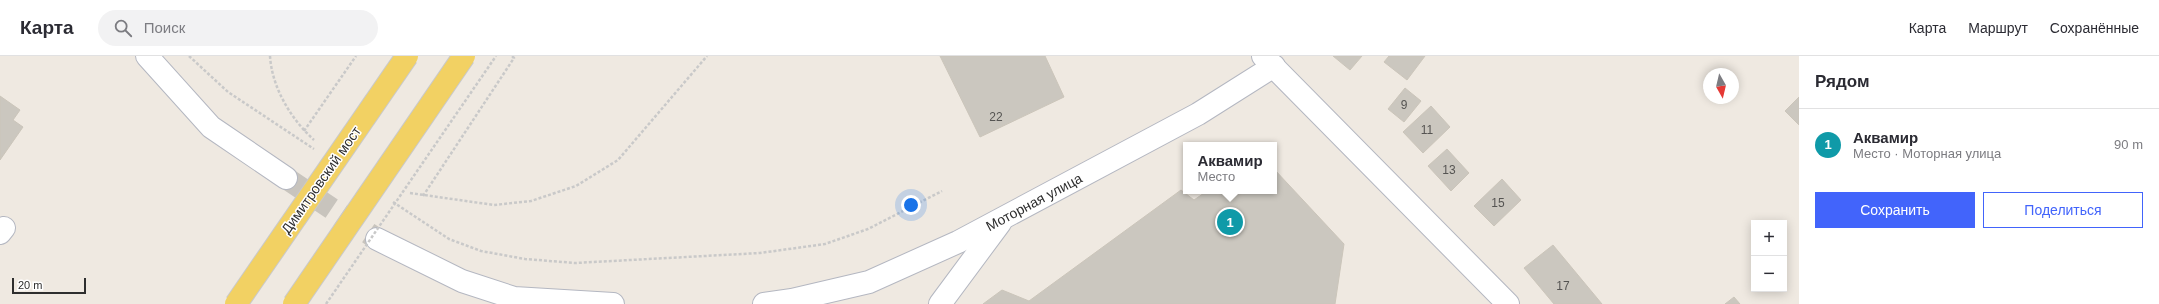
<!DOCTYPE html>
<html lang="ru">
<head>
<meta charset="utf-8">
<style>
  body { margin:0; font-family:Helvetica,sans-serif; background:#f2f2f3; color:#2b2b33 }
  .controls { position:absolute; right:12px; bottom:12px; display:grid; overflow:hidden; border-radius:0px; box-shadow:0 2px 10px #0003 }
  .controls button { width:36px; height:36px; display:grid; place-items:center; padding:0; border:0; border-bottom:1px solid #e1e1e2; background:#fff; color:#2b2b33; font:20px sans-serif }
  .compass { position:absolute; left:1703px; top:12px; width:36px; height:36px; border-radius:50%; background:#fff; box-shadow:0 2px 10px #0003; rotate:172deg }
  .scale { position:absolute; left:12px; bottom:10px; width:74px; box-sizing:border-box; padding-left:4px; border:2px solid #2e2e2e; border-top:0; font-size:11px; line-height:14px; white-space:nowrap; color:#2e2e2e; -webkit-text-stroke:3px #fff; paint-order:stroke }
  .you { position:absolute; left:911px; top:149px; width:14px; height:14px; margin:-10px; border:3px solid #fff; border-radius:50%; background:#1a73e8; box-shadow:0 0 0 6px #1a73e833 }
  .badge { display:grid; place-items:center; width:26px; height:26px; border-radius:50%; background:#4264fb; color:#fff; font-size:13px; font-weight:700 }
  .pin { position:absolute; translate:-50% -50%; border:2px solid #fff; box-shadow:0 1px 4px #0006 }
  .popup { position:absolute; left:1183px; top:86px; width:94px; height:52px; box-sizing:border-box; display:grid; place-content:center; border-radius:0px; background:#fff; filter:drop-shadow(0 1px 3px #0005); font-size:13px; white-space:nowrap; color:#7c7c81 }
  .popup b { font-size:15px; color:#2b2b33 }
  .popup::after { content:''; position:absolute; left:50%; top:100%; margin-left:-8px; border:8px solid transparent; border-top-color:#fff }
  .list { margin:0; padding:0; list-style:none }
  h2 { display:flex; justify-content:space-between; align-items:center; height:52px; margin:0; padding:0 16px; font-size:17px }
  h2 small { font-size:13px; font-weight:400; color:#7c7c81 }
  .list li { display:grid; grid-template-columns:26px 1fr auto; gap:12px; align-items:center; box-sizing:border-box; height:72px; padding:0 16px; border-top:1px solid #e1e1e2 }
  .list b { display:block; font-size:15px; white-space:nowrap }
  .list p { margin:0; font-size:13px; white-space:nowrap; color:#7c7c81 }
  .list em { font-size:13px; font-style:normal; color:#7c7c81 }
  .actions { display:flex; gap:8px; padding:12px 16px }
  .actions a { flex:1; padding:9px 0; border:1px solid #4264fb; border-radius:0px; text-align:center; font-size:14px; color:#4264fb }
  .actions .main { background:#4264fb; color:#fff }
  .icon { flex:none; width:22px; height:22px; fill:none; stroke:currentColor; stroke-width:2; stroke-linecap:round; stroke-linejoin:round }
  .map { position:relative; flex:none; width:1799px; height:248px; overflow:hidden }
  header { display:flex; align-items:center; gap:24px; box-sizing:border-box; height:56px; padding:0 20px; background:#fff; border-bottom:1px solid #e1e1e2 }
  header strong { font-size:19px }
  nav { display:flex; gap:22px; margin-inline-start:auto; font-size:14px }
  .search { width:280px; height:36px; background:#f2f2f3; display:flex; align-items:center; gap:10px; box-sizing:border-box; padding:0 14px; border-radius:22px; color:#7c7c81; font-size:15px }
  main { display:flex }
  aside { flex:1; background:#fff }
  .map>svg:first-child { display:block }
</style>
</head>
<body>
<header>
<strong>Карта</strong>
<div class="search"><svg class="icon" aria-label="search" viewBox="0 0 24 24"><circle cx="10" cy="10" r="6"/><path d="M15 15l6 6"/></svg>Поиск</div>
<nav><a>Карта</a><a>Маршрут</a><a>Сохранённые</a></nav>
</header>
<main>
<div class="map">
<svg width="1799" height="248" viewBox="0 0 1799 248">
  <rect width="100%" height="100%" fill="#efe9e1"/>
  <g fill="#cbc7bf" stroke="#cbc5ba">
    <path d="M 940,0 L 1045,0 L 1064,41 L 980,81 Z"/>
    <path d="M 1333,0 L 1362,0 L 1350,14 Z"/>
    <path d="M 1389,0 L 1425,0 L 1407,24 L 1384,6 Z"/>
    <path d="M 1405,32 L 1421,45 L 1404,66 L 1388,53 Z"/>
    <path d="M 0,40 L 20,54 L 13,64 L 23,71 L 0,104 Z"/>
    <path d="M 1799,41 L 1799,69 L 1785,55 Z"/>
    <path d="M 1431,50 L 1450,71 L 1423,97 L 1403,76 Z"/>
    <path d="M 1447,93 L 1469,117 L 1451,135 L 1428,110 Z"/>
    <path d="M 1274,113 L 1344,188 L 1335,248 L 983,248 L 1002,234 L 1029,245 L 1181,134 L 1194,144 L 1207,135 L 1274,135 Z"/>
    <path d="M 1502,123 L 1521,144 L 1494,170 L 1474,150 Z"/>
    <path d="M 1553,189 L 1602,248 L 1554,248 L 1524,212 Z"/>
    <path d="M 1734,241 L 1740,248 L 1725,248 Z"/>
  </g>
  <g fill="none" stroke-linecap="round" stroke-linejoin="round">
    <path stroke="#c8c4bd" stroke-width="22" stroke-dasharray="22 11" stroke-linecap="butt" d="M 286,122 L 377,183"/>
    <g stroke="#b4b7c1" stroke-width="24">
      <g id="minor">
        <path d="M 147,0 L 211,71 L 286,122"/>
        <path d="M 1263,0 L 1508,248"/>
        <path d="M 0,177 L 4,172"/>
        <path d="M 377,183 L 462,225 L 514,242 L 613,248"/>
        <path d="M 764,248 L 792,244 L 869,226 L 958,186 L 1198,58 L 1274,10"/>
        <path d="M 940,248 L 1000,167"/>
      </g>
    </g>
    <g stroke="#c9c9c9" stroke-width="2.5" stroke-dasharray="3 2" stroke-linecap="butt">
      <path d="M 189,0 L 228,36 L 314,93"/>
      <path d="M 270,0 C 272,32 291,63 314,84"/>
      <path d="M 304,75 L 356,0"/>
      <path d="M 410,137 L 494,149 L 531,145 L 576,130 L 618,104 L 707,0"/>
      <path d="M 423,140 L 514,2 L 512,0"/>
      <path d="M 393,146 L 449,183 L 481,195 L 525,203 L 575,207 L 760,197 L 825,188 L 868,173 L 942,135"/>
    </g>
    <use href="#minor" stroke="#fff" stroke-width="22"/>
    <g stroke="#c9c9c9" stroke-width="24" stroke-linecap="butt">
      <g id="major-bridge">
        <path d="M 236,248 L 407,0"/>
        <path d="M 294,248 L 464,0"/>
      </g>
    </g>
    <path stroke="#c9c9c9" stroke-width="2.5" stroke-dasharray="3 2" stroke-linecap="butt" d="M 326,248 L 496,0"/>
    <use href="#major-bridge" stroke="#f2d163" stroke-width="22"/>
  </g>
  <g text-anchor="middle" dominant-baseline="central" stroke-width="3" stroke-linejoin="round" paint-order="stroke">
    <g font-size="12" fill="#555452">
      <text x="1404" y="49">9</text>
      <text x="996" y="61">22</text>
      <text x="1427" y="74">11</text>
      <text x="1449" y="114">13</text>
      <text x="1498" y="147">15</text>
      <text x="1563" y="230">17</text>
    </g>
    <g font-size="14" fill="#2e2e2e" stroke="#fff">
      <text transform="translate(321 124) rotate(-55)">Димитровский мост</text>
      <text transform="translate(1034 146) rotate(-28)">Моторная улица</text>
    </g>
  </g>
</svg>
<div class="controls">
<button>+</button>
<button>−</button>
</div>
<svg class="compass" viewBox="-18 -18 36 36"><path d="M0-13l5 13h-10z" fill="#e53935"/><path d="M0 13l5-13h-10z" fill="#7c7c81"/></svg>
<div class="scale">20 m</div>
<div class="you"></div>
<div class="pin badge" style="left:1230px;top:166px;background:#0f9aa8">1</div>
<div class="popup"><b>Аквамир</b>Место</div>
</div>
<aside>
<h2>Рядом<small></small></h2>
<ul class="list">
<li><span class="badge" style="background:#0f9aa8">1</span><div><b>Аквамир</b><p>Место · Моторная улица</p></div><em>90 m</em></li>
</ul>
<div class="actions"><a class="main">Сохранить</a><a>Поделиться</a></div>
</aside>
</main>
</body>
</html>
